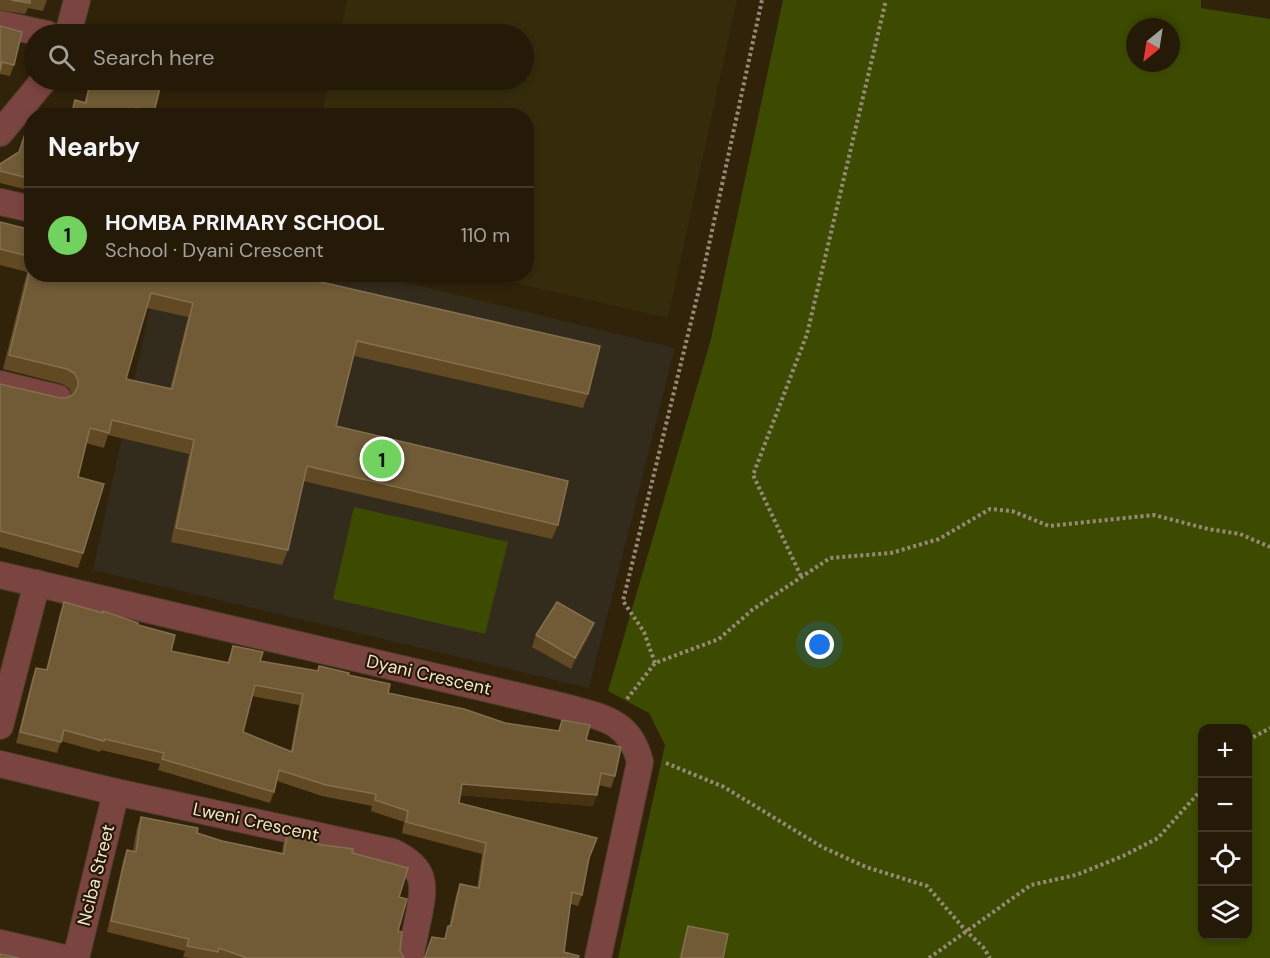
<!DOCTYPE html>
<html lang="en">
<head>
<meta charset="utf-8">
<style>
  body { margin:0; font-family:"DM Sans",sans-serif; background:#312716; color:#f1f3f6 }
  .controls { position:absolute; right:18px; bottom:18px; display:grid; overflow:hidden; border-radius:12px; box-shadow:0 3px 9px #0003 }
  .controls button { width:54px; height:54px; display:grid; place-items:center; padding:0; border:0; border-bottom:2px solid #423829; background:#251a08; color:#f1f3f6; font:30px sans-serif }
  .compass { position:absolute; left:1126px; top:18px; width:54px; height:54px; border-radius:50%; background:#251a08; box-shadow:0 3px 9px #0003; rotate:210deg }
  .you { position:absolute; left:820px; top:645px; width:21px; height:21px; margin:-15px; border:4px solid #fff; border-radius:50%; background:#1a73e8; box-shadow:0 0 0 9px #1a73e833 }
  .badge { display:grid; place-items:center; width:39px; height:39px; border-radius:50%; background:#72d25e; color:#111; font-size:20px; font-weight:700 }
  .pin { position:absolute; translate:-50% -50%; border:3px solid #fff; box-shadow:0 2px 6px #0006 }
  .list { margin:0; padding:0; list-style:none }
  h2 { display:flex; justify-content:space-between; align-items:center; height:78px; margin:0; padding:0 24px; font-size:26px }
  h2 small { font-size:20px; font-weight:400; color:#a3a19c }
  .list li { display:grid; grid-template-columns:39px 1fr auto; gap:18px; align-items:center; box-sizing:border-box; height:96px; padding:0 24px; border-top:2px solid #423829 }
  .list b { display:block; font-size:22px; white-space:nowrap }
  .list p { margin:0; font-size:20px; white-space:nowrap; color:#a3a19c }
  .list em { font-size:20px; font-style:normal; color:#a3a19c }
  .icon { flex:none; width:33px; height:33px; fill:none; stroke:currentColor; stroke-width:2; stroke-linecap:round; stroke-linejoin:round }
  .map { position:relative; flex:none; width:1270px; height:958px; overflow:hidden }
  .search { position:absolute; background:#251a08; box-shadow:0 3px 9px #0003; left:24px; top:24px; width:510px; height:66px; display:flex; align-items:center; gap:15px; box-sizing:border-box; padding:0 21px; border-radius:33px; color:#a3a19c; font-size:22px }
  .panel { position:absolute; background:#251a08; box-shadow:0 3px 9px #0003; left:24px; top:108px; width:510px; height:174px; border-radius:24px }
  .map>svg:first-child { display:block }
</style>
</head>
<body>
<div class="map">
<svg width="1270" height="958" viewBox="0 0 1270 958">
  <rect width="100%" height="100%" fill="#31220a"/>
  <path fill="#332b1b" d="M 157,275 L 375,275 L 675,348 L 589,688 L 93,570 Z"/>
  <g fill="#3d4b00" fill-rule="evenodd">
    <path d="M 783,0 L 1201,0 L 1201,8 L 1270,19 L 1270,958 L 618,958 L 665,745 L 649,713 L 608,691 L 711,339 ZM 1135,27 L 1171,27 L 1171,63 L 1135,63 ZM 1202,728 L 1248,728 L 1248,936 L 1202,936 Z"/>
    <path d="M 354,507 L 508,542 L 485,634 L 333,599 Z"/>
  </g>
  <path fill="#342c0b" d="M 347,0 L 737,0 L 668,318 L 479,275 L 526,274 L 526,116 L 322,115 L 330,80 L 524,80 L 524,34 L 340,34 Z"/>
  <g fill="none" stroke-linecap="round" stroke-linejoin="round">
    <g stroke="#4c3d27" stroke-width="28">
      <g id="street">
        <path d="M 0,24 L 47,34"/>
        <path d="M 68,34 L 77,0"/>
        <path d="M 0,133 L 44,80"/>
        <path d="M 0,202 L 32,209"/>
        <path d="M 0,384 L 58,398"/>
        <path d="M 0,575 L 565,707 C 601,717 630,720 640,762 L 598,958"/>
        <path d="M 0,726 L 37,583"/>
        <path d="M 0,764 L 116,792 L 393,852 C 426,868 425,883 419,915 C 416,929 413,944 410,958"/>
        <path d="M 0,943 L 64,958"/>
        <path d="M 76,958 L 116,792"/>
      </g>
    </g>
    <g stroke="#968a77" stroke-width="4" stroke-dasharray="3 3" stroke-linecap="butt">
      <path d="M 801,576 L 753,475 L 807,334 L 886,0"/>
      <path d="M 655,663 L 644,632 L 623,601 L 702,277 L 762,0"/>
      <path d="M 627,699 L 655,663 L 719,639 L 752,610 L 830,558 L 891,553 L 939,539 L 990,509 L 1012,511 L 1049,526 L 1154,515 L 1208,529 L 1240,534 L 1270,547"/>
      <path d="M 1248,740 L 1270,728"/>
      <path d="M 666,763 L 724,787 L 822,847 L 866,867 L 927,886 L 966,931 L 983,947 L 990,958"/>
      <path d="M 929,958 L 1031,885 L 1076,875 L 1123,856 L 1158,838 L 1202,789"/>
    </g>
    <use href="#street" stroke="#7a4441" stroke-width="26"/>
  </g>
  <g fill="#614a23" fill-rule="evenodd">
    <path d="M 0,0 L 47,0 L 43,11 L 28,8 L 25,14 L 0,10 Z"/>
    <path d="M 0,26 L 14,65 L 10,76 L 0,74 Z"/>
    <path d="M 94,80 L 162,80 L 153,116 L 70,116 L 75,100 L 84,103 L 90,82 L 93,83 Z"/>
    <path d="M 32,137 L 32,191 L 0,183 L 0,164 L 19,152 Z"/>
    <path d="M 0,222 L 32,230 L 32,274 L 286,274 L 588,394 L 583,408 L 354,356 L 336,426 L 558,525 L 552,539 L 303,481 L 288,550 L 282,565 L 171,542 L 189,454 L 108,435 L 104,448 L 86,443 L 78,477 L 83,553 L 78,568 L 0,547 L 0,384 L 60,398 L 67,398 L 72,395 L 69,388 L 62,384 L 3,369 L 27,272 L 0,265 ZM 147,308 L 188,317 L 170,389 L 126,379 Z"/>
    <path d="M 64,602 L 138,625 L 171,651 L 227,663 L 233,646 L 260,661 L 318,671 L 348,675 L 388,693 L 505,723 L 558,731 L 562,720 L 586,740 L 615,776 L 611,788 L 599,785 L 597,795 L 593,806 L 460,795 L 459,803 L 589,858 L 582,895 L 578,906 L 571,904 L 425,957 L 432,937 L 444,939 L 448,926 L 449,926 L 456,895 L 460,884 L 477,888 L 482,854 L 402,833 L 404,822 L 371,811 L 372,806 L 322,796 L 277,781 L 274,792 L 270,803 L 158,770 L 160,764 L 101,750 L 100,752 L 61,741 L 57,753 L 16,743 L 32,679 L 36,668 L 46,670 L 60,613 ZM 252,696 L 299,705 L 291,751 L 243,732 Z"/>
    <path d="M 536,635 L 590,635 L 571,669 L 532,647 Z"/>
    <path d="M 141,817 L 222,841 L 282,853 L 283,845 L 287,834 L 352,853 L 399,897 L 398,931 L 400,951 L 404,958 L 190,958 L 183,957 L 185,951 L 107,932 L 123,861 L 127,850 L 133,851 L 137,828 Z"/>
    <path d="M 688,926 L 723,958 L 679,958 L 684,938 Z"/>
  </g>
  <g fill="#473311">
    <path d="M 594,623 L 590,635 L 571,669 L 575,658 Z"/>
    <path d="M 462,784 L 597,795 L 593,806 L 458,795 Z"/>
  </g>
  <g fill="#705b36" stroke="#84704f" stroke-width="1.5" fill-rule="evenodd">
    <path d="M 11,0 L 30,0 L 30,3 Z"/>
    <path d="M 0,26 L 22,32 L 14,65 L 2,62 L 0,71 Z"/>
    <path d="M 95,80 L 162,80 L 154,112 L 136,108 L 134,116 L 71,116 L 75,100 L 86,103 L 90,82 L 94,83 Z"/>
    <path d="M 25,134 L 32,137 L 32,179 L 0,171 L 0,164 L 19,152 Z"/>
    <path d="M 0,222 L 32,230 L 32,257 L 0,249 Z"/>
    <path d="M 32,261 L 32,274 L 286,274 L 600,346 L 588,394 L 357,341 L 336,426 L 568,481 L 558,525 L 307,466 L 288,550 L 176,528 L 194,440 L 112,420 L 109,433 L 90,428 L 78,477 L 104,484 L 83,553 L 0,531 L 0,384 L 60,398 L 67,398 L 74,394 L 78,386 L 78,380 L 74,373 L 67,369 L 9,355 ZM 151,293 L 193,303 L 172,389 L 126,379 Z"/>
    <path d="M 64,602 L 103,613 L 103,611 L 138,623 L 138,625 L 175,635 L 171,651 L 229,663 L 233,646 L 263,652 L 260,661 L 318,671 L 319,666 L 349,673 L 348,675 L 390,684 L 388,693 L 464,709 L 505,723 L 559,731 L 562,720 L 590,725 L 586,740 L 621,747 L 615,776 L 601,773 L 597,795 L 462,784 L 459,803 L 597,838 L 589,858 L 582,895 L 572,892 L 564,952 L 579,956 L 578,958 L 423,958 L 425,957 L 432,937 L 445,939 L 448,926 L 451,926 L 460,884 L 479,888 L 486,843 L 406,822 L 408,811 L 375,800 L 376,794 L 326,785 L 279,770 L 274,792 L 162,759 L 164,753 L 105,739 L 104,741 L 64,730 L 61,742 L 20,732 L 36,668 L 47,670 ZM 255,685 L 303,694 L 292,752 L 243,732 Z"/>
    <path d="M 557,602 L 594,623 L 575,658 L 536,635 Z"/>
    <path d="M 141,817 L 198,828 L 197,833 L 222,841 L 284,854 L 287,834 L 322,845 L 353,849 L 352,853 L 408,868 L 399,897 L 407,899 L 398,931 L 402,932 L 400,951 L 404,958 L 247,958 L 219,948 L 218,952 L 187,946 L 189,939 L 111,921 L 127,850 L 136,852 Z"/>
    <path d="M 688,926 L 728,934 L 723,958 L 681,958 Z"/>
    <path d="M 0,954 L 19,958 L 0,958 Z"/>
  </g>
  <g text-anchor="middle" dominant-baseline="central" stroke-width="4.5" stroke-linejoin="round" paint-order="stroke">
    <g font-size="18" fill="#efe6d7" stroke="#271902">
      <text transform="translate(429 675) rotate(13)">Dyani Crescent</text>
      <text transform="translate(256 822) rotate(12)">Lweni Crescent</text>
      <text transform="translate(96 875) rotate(-76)">Nciba Street</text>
    </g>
  </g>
</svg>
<div class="controls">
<button>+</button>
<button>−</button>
<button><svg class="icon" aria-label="locate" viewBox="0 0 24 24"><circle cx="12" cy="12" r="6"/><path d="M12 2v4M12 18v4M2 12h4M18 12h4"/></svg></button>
<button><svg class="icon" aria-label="layers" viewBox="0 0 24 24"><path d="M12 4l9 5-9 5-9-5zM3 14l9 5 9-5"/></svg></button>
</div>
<svg class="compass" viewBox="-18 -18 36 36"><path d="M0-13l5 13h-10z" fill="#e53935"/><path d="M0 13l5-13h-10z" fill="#a3a19c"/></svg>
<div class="you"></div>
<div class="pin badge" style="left:382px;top:459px">1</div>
<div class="search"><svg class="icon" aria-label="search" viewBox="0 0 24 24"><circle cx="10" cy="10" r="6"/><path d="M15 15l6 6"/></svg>Search here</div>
<section class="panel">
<h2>Nearby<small></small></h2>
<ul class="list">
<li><span class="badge">1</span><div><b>HOMBA PRIMARY SCHOOL</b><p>School · Dyani Crescent</p></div><em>110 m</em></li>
</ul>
</section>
</div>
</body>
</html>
